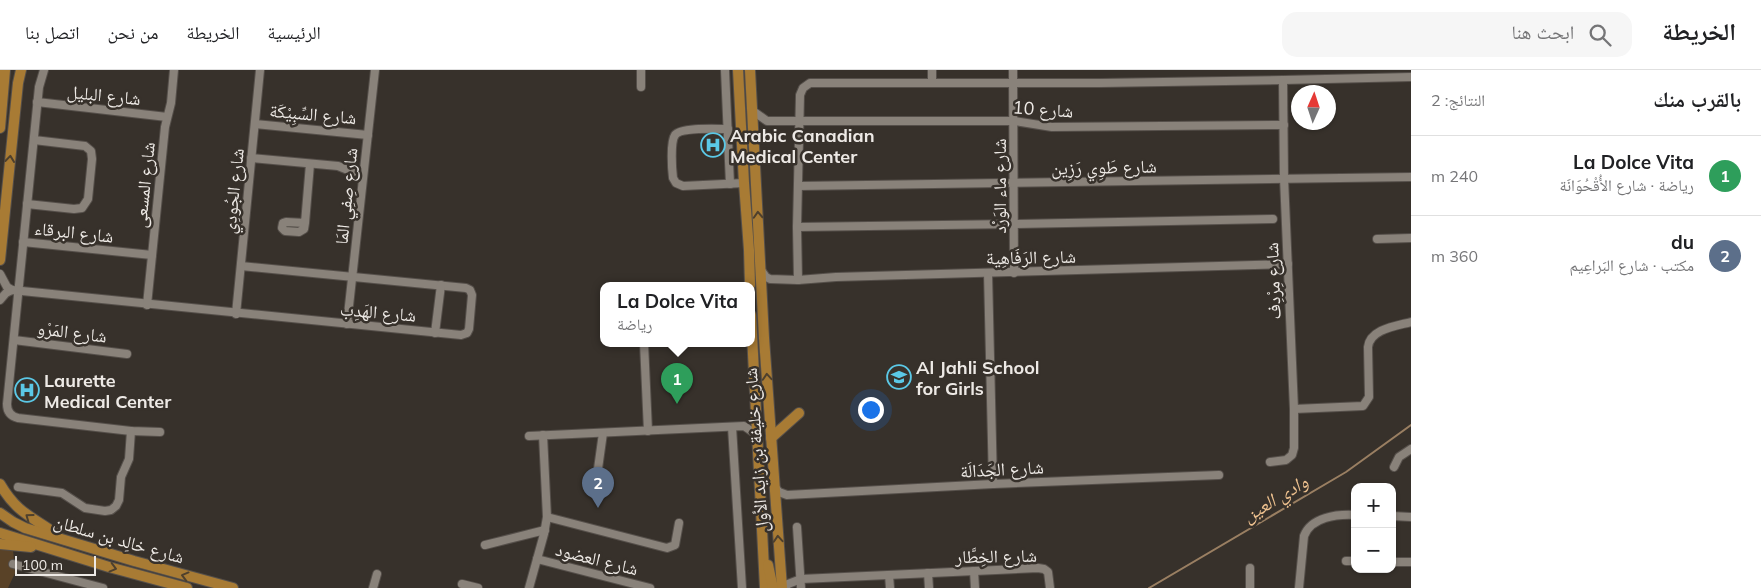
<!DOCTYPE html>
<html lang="ar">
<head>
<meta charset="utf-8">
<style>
  body { margin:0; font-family:Mulish,"Noto Naskh Arabic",sans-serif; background:#f6f6f6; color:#202124; direction:rtl }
  .controls { position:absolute; right:15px; bottom:15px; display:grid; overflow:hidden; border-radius:10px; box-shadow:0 1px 4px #0004 }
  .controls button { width:45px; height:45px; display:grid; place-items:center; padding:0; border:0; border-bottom:1px solid #e0e0e0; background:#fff; color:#202124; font:25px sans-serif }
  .compass { position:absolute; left:1291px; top:15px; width:45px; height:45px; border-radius:50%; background:#fff; box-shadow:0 1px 4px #0004; rotate:3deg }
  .scale { position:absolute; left:15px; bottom:12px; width:81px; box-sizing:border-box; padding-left:5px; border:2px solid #ede9e5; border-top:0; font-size:14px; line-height:18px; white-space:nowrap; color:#ede9e5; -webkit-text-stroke:4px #37312b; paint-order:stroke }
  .you { position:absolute; left:870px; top:339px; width:18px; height:18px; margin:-12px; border:4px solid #fff; border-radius:50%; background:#1a73e8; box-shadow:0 0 0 8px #1a73e833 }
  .badge { display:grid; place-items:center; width:32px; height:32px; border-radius:50%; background:#d93025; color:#fff; font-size:16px; font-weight:700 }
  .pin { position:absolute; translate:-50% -41px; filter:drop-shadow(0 1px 2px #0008) }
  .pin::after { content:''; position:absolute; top:26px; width:18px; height:15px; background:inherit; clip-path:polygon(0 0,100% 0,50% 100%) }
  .popup { position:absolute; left:600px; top:212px; width:155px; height:65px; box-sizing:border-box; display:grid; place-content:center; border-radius:10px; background:#fff; filter:drop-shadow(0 1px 4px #0005); font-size:16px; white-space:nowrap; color:#757577 }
  .popup b { font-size:19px; color:#202124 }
  .popup::after { content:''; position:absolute; left:50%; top:100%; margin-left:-10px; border:10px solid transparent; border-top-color:#fff }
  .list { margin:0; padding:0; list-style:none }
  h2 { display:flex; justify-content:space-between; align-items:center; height:65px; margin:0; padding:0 20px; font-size:21px }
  h2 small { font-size:16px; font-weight:400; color:#757577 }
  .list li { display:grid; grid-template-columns:32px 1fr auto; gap:15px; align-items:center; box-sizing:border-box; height:80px; padding:0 20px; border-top:1px solid #e0e0e0 }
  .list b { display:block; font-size:19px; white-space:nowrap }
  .list p { margin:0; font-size:16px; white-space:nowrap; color:#757577 }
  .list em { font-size:16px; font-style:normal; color:#757577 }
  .icon { flex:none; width:28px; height:28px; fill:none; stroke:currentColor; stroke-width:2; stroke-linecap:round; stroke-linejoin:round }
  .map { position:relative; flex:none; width:1411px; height:518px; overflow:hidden; direction:ltr }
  header { display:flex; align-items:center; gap:30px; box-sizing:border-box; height:70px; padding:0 25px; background:#fff; border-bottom:1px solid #e0e0e0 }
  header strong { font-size:24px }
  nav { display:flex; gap:28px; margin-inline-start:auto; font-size:18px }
  .search { width:350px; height:45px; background:#f6f6f6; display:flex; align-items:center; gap:12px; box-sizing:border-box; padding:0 18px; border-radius:15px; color:#757577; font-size:19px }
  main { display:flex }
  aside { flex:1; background:#fff }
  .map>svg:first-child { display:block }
</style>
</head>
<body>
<header>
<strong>الخريطة</strong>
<div class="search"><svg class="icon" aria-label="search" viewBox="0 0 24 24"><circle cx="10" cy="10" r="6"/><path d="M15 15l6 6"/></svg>ابحث هنا</div>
<nav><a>الرئيسية</a><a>الخريطة</a><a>من نحن</a><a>اتصل بنا</a></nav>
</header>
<main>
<aside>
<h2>بالقرب منك<small>النتائج: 2</small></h2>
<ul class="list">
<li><span class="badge" style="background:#2e9e5b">1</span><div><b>La Dolce Vita</b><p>رياضة · شارع الأُقْحُوَانَة</p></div><em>240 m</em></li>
<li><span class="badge" style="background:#5c6f8a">2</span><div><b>du</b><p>مكتب · شارع البَراعِيم</p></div><em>360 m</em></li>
</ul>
</aside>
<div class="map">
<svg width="1411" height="518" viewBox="0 0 1411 518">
  <rect width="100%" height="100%" fill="#37312b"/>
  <path fill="#594227" d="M 0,479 L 13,479 L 15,503 L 8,518 L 0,518 Z"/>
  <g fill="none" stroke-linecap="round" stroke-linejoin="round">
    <path stroke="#9a7f62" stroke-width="2" d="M 1149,518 L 1346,402 L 1411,355"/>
    <g stroke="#554f4a" stroke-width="10">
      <g id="minor">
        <path d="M 44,0 L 39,17 L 7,334 C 7,341 10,346 18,348 L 131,361 L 160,362"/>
        <path d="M 641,0 L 641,17"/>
        <path d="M 725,0 L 730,114"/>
        <path d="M 1013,0 L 1014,203"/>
        <path d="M 932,13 L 932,0"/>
        <path d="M 37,32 L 167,47"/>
        <path d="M 753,41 L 767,51 L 1014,51 L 1052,57 L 1284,55"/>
        <path d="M 255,54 L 368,65"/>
        <path d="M 728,59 C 717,59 681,57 675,65 C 670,72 672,100 673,108 L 676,113 L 683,116 L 744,113"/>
        <path d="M 251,88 L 338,96 L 353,102"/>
        <path d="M 798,116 L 1411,107"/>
        <path d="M 27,134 L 74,139 L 82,138 L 88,129 L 92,89 L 91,81 L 85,76 L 34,70"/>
        <path d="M 305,153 L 286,152 L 283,153 L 282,158 L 285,161 L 299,162 L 304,159 L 305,153 L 310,94"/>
        <path d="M 797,157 L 1014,154 L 1273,149"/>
        <path d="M 1377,169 L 1411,168"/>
        <path d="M 23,172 L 152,185"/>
        <path d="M 761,200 L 766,207 L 770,209 L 798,210 L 836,207 L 1288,194"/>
        <path d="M 988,203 L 993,414"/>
        <path d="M 0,204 L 7,217 L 12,220"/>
        <path d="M 798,210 L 797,157 L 800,25 L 803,18 L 810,13 L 1100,13 L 1283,10 L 1411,7"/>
        <path d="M 0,230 L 6,223 L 12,220 L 461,265 L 467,263 L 469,259 L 472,225 L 470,220 L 466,218 L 241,196"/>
        <path d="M 147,235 L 165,57 L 171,33 L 174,0"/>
        <path d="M 236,244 L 260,0"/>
        <path d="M 347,254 L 375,0"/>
        <path d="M 435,263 L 441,215"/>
        <path d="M 14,270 L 127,284"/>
        <path d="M 644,273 L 648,361"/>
        <path d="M 1294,339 L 1363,336 L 1369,327 L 1368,277 C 1370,259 1396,256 1411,252"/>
        <path d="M 732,357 L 742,518"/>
        <path d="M 529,366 L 744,356 L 757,365"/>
        <path d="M 1270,392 L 1286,390 L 1292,385 L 1294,378 L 1294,339 L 1284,108 L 1283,10"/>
        <path d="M 1394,397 L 1399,387 L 1411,379"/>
        <path d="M 596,413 L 603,363"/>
        <path d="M 774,416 L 779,422 L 787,425 L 993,414 L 1219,405"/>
        <path d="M 18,417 L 62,423 L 85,438 L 105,441 L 111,440 L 116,436 L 119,430 L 121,407 L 129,389 L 131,361"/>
        <path d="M 1392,446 L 1411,447"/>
        <path d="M 547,447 L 667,478 L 675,475 L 679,453"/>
        <path d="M 797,457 L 801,518"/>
        <path d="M 485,475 L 545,460"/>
        <path d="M 537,489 L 650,518"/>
        <path d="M 1346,491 L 1355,491"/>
        <path d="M 1392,492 L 1411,492"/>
        <path d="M 13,494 L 103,518"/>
        <path d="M 974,501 L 975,518"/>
        <path d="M 928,503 L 929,518"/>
        <path d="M 889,505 L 890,518"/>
        <path d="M 462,514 L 478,518"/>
        <path d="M 373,518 L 377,504"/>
        <path d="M 529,518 L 544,464 L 547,447 L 543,365"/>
        <path d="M 785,518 L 788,514 L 801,509 L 1038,498 L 1044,499 L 1048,502 L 1050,518"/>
        <path d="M 1250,518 L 1250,498"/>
        <path d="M 1299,518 L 1304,466 C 1311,447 1337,444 1355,445"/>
      </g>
    </g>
    <g stroke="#554f4a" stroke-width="12">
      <g id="major">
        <path d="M 738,0 L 744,113 L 749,180 L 750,215"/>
        <path d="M 750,0 L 764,268 L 782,518"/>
        <path d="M 0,58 L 5,0"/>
        <path d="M 0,190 L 18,13 L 21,0"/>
        <path d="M 751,245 L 765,518"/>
        <path d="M 771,368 L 799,343"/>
        <path d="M 0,414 C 17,443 31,446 56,464"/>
        <path d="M 0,443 L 13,452 L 25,458 L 134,491 L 233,518"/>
        <path d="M 0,463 L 109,497 L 187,518"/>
        <path d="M 0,474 L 31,477"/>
        <path d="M 768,495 L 773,518"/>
      </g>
    </g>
    <use href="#minor" stroke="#89827a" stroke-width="8"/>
    <use href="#major" stroke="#a87b34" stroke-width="10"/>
  </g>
  <defs><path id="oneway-chevron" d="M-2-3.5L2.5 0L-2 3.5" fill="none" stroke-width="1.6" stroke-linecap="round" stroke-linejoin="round" transform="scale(1.25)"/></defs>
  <g stroke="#4e402d">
    <use href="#oneway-chevron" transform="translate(10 89) rotate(-84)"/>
    <use href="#oneway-chevron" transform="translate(758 145) rotate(-93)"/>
    <use href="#oneway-chevron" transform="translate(767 307) rotate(-94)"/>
    <use href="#oneway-chevron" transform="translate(29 447) rotate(-144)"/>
    <use href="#oneway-chevron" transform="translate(778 469) rotate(-94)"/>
    <use href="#oneway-chevron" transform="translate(113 498) rotate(15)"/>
    <use href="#oneway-chevron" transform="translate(185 506) rotate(-165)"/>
  </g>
  <defs>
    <g id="hospital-ring" transform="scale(1.25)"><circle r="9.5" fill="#37312b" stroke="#5bc8e6" stroke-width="1.5"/><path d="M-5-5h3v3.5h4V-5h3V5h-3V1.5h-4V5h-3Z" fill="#5bc8e6"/></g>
    <g id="school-ring" transform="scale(1.25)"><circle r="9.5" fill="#37312b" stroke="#5bc8e6" stroke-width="1.5"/><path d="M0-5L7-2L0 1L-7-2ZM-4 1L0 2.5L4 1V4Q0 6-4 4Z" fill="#5bc8e6"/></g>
  </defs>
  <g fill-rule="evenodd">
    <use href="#hospital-ring" x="713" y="75"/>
    <use href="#school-ring" x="899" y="307"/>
    <use href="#hospital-ring" x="27" y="320"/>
  </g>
  <g text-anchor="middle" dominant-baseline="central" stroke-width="5" stroke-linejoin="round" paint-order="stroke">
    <g font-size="18" fill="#ede9e5" stroke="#37312b">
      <text transform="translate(104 25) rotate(6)">شارع البليل</text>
      <text transform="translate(1043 39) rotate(4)">شارع 10</text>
      <text transform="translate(313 44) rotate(5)">شارع السِّبِيْكَة</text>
      <text transform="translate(1104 97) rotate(-1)">شارع طَوِي رَزِين</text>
      <text transform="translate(144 115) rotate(-84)">شارع المسعى</text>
      <text transform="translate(999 116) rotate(-90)">شارع ماء الوَرْد</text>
      <text transform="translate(233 121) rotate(-84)">شارع الجُودِي</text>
      <text transform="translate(346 126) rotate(-84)">شارع صِفِي المَا</text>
      <text transform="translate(74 162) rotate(6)">شارع البرقاء</text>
      <text transform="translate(1031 187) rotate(-1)">شارع الرَفَاهِية</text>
      <text transform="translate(1273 211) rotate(-92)">شارع مِرْدِف</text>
      <text transform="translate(378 242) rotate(5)">شارع الهَدِب</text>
      <text transform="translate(72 262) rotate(7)">شارع المَرْو</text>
      <text transform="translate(756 380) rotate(-94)">شارع خليفة بن زايد الأول</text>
      <text transform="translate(1002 399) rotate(-3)">شارع الجَدَالَة</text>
      <text transform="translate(119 469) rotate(16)">شارع خالِد بن سلطان</text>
      <text transform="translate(996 486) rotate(-1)">شارع الخِطَّار</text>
      <text transform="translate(597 489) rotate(14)">شارع العضود</text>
    </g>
    <g font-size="18" font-weight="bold" fill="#ede9e5" stroke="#37312b" text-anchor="start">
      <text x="730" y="65">Arabic Canadian<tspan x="730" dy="21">Medical Center</tspan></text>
      <text x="916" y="297">Al Jahli School<tspan x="916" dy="21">for Girls</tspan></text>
      <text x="44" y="310">Laurette<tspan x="44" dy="21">Medical Center</tspan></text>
    </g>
    <g font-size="19" font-style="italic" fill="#eec18f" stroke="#37312b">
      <text transform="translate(1275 428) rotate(-31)">وادي العين</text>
    </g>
  </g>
</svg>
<div class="controls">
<button>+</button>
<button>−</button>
</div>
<svg class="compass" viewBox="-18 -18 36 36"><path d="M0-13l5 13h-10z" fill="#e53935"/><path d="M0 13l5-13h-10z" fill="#757577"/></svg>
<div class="scale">100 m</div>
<div class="you"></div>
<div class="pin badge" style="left:677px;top:334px;background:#2e9e5b">1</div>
<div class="popup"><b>La Dolce Vita</b>رياضة</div>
<div class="pin badge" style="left:598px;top:438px;background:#5c6f8a">2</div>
</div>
</main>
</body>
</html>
